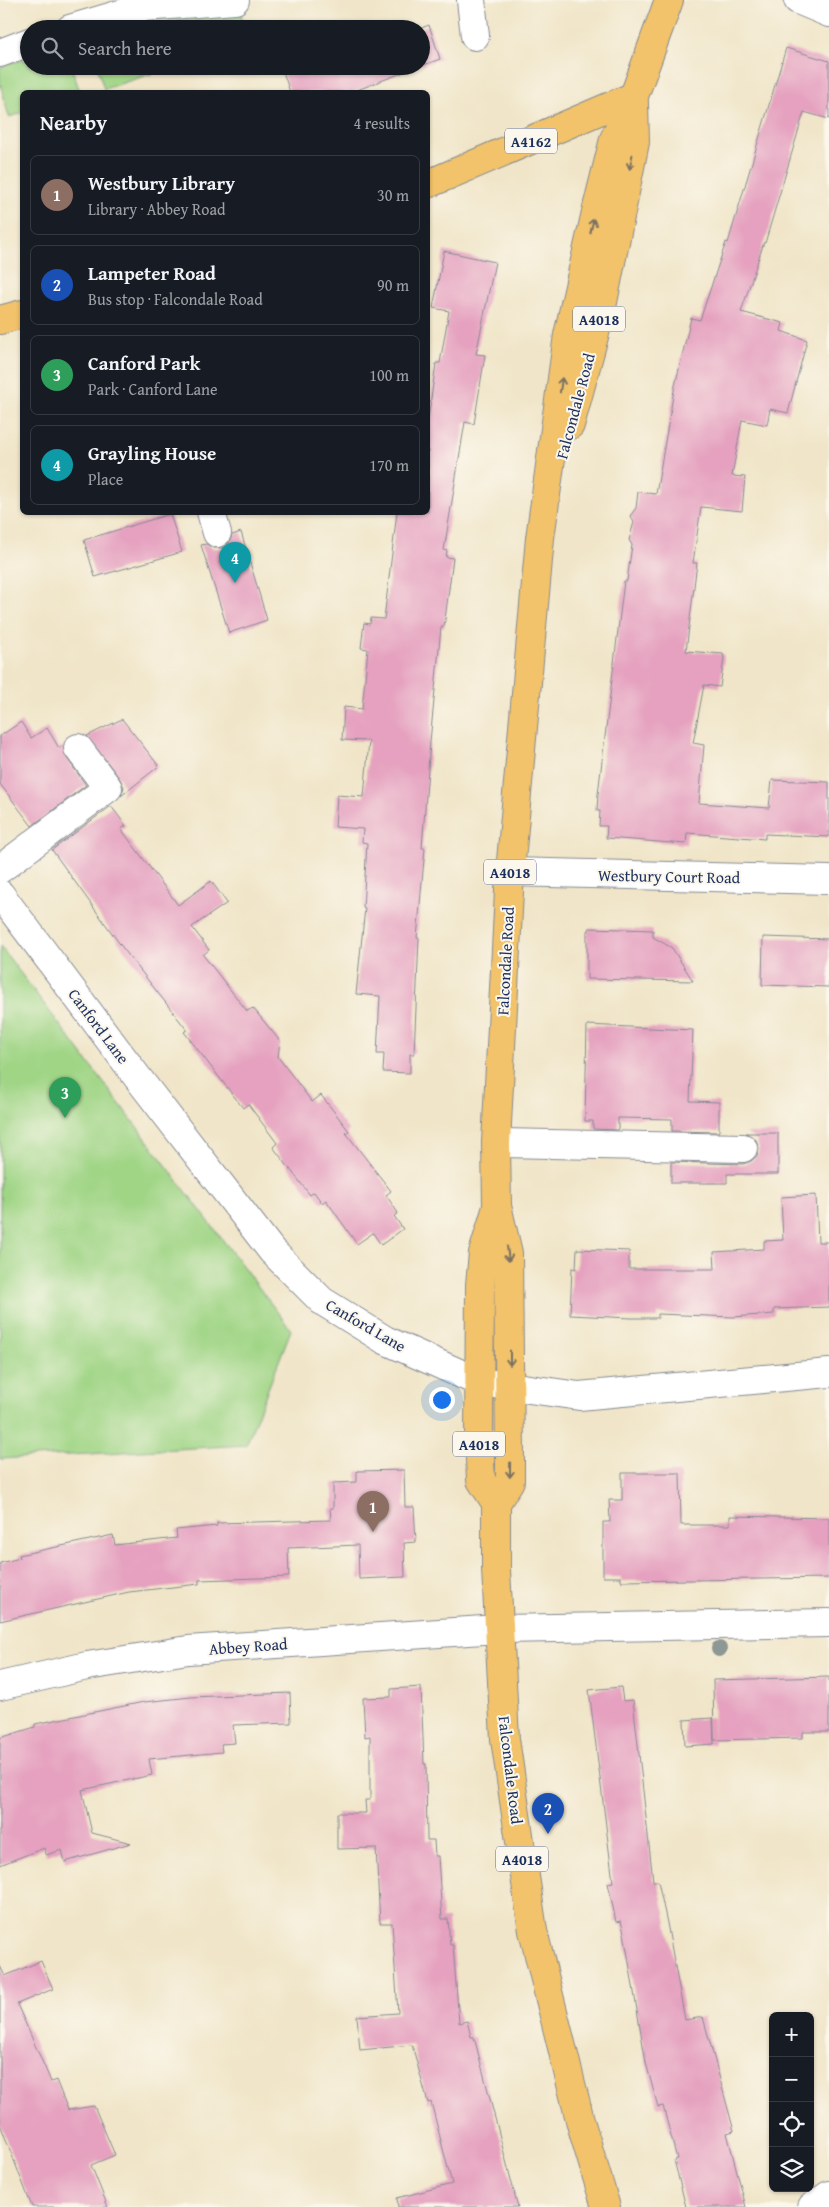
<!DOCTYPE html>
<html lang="en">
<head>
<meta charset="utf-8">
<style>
  body { margin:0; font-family:"Gentium Book Plus",serif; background:#242831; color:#f1f3f6 }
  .controls { position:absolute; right:15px; bottom:15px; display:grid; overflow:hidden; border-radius:8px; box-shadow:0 1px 4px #0004 }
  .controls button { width:45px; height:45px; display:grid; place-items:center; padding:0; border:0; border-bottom:1px solid #363941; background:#171b24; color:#f1f3f6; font:25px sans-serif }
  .you { position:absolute; left:441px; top:1399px; width:18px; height:18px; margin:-12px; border:4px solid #fff; border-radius:50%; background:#1a73e8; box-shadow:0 0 0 8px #1a73e833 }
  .badge { display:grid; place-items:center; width:32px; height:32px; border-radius:50%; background:#ea580c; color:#fff; font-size:16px; font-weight:700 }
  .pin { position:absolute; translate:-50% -41px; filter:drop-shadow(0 1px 2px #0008) }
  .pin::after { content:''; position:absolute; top:26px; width:18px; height:15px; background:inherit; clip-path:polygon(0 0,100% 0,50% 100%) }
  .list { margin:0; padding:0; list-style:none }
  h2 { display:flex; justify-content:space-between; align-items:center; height:65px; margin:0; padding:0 20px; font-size:21px }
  h2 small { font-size:16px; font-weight:400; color:#9ea1a6 }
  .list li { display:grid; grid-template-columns:32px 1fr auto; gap:15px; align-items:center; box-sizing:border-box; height:80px; margin:0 10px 10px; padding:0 10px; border:1px solid #363941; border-radius:8px }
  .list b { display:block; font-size:19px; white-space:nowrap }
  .list p { margin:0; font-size:16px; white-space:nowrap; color:#9ea1a6 }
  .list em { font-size:16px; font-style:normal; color:#9ea1a6 }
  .icon { flex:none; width:28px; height:28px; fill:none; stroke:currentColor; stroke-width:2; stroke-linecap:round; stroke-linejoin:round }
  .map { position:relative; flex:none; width:829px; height:2207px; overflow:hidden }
  .search { position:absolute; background:#171b24; box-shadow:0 1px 4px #0004; left:20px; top:20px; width:410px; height:55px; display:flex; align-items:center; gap:12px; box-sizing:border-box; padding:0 18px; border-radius:28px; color:#9ea1a6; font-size:19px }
  .panel { position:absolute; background:#171b24; box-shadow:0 1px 4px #0004; left:20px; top:90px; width:410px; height:425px; border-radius:8px }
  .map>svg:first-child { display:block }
</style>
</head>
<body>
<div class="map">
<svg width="829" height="2207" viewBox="0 0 829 2207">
  <rect width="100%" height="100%" fill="#fbf7ec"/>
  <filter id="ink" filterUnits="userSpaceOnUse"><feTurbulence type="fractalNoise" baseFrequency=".02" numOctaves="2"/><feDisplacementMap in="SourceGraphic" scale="10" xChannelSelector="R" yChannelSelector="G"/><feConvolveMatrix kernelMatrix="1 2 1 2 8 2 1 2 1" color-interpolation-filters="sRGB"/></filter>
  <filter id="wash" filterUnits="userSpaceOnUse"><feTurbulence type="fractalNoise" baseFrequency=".0096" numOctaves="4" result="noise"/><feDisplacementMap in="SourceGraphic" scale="20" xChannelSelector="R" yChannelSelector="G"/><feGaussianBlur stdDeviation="1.12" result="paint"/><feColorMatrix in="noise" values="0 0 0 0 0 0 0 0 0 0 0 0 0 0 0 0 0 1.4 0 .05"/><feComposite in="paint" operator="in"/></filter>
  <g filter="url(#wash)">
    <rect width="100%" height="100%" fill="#f0e5c8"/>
    <g fill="#a0d586" stroke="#5e8272">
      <path d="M 241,13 L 244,29 L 131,29 C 155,10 211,14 241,13 Z"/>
      <path d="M 21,60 L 29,60 L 29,66 L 71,66 L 80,92 L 22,92 L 22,113 L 9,117 L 0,83 L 0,68 L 9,63 Z"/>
      <path d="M 97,66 L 176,66 L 104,89 Z"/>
      <path d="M 0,946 L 291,1330 L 246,1445 L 0,1459 Z"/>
    </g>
    <g id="blocks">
      <g fill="#e5a1bf">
        <path d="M 429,25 L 440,59 L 421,66 L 421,29 L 419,29 Z"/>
        <path d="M 786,48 L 829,61 L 829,119 L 804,112 L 765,243 L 764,242 L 741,312 L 783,323 L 781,331 L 807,340 L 788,413 L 770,409 L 767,425 L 742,420 L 732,476 L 745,477 L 742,511 L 701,507 L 693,563 L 697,563 L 686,651 L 723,654 L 724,658 L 720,687 L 704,685 L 693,743 L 704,745 L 699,803 L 769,808 L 772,780 L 829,782 L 829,837 L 765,834 L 765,839 L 687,833 L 686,844 L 606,838 L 607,826 L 599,826 L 600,811 L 597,811 L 598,794 L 624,581 L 627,581 L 632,545 L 629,540 L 634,522 L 630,516 L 636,508 L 638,492 L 656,494 L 674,390 L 691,318 L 700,320 L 726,242 L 728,243 Z"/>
        <path d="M 281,66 L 420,66 L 352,92 L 290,92 Z"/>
        <path d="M 444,251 L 495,262 L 476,354 L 485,355 L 474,424 L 465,422 L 444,550 L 447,551 L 446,557 L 453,558 L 444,627 L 441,627 L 430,742 L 422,848 L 425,848 L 417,938 L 419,938 L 414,1054 L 410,1054 L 410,1073 L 383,1072 L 384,1054 L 377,1054 L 380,996 L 356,994 L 365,908 L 363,908 L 367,843 L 362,842 L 363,829 L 335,827 L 337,795 L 364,797 L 369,741 L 342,740 L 344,707 L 362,709 L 368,649 L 361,648 L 364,623 L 370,624 L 371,618 L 384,619 L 397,512 L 428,512 L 428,420 L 436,363 L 440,363 L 449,311 L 433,308 Z"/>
        <path d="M 170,514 L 182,552 L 95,577 L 84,540 Z"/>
        <path d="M 241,532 L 267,620 L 229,633 L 201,545 L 206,544 L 214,548 L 222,548 L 229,543 L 232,535 Z"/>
        <path d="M 122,719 L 159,766 L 121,796 L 124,787 L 120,779 L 87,736 Z"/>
        <path d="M 21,722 L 31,738 L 47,728 L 59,748 L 63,746 L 66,757 L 86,785 L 32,826 L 0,784 L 0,736 Z"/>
        <path d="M 111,806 L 126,826 L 121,829 L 178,905 L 211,881 L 227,903 L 192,927 L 209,950 L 203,955 L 247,1011 L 253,1008 L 280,1041 L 278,1057 L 312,1102 L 321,1095 L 349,1131 L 346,1133 L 391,1191 L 386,1195 L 398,1213 L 394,1216 L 403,1229 L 381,1245 L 373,1233 L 357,1244 L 326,1200 L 322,1203 L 314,1192 L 310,1195 L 273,1147 L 277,1143 L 248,1104 L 243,1108 L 184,1032 L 187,1030 L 122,947 L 52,850 Z"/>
        <path d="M 589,928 L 653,930 L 653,937 L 672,948 L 693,981 L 587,979 L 587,931 L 589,931 Z"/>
        <path d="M 763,937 L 829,939 L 829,987 L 762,985 Z"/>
        <path d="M 587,1025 L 693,1030 L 690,1101 L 719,1102 L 719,1132 L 672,1131 L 672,1119 L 618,1118 L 618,1130 L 593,1129 L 593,1121 L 585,1121 Z"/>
        <path d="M 746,1133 L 778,1133 L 778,1174 L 727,1174 L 727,1183 L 671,1183 L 671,1162 L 743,1164 L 751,1161 L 757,1156 L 759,1148 L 756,1140 Z"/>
        <path d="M 816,1195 L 818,1242 L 829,1242 L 829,1307 L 774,1309 L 774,1314 L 733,1317 L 658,1314 L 658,1318 L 631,1318 L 570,1315 L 572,1268 L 576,1269 L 577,1249 L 629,1251 L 629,1269 L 715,1269 L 714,1252 L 764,1249 L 764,1241 L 783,1240 L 781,1197 Z"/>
        <path d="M 404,1470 L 405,1507 L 414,1507 L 416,1542 L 404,1543 L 405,1577 L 359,1579 L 358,1545 L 288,1548 L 289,1577 L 199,1580 L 199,1584 L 129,1592 L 0,1621 L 0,1563 L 20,1558 L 19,1555 L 113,1535 L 115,1545 L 177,1538 L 176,1530 L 217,1526 L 217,1523 L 331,1520 L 330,1508 L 333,1508 L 333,1483 L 357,1482 L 357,1471 Z"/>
        <path d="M 622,1473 L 680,1473 L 681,1525 L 730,1525 L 730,1516 L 829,1518 L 829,1578 L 621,1581 L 621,1577 L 603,1577 L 603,1522 L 610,1522 L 609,1500 L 622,1500 Z"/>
        <path d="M 829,1677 L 829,1732 L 803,1732 L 803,1738 L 714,1740 L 713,1680 Z"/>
        <path d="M 421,1687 L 424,1764 L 426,1764 L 427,1840 L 434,1840 L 435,1856 L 438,1856 L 442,1919 L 448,1919 L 450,1945 L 453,1945 L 459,2023 L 467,2021 L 471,2037 L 474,2037 L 518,2207 L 398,2207 L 397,2198 L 452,2184 L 431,2102 L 428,2103 L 412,2045 L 360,2050 L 357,2016 L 398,2013 L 392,1923 L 380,1923 L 376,1848 L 337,1849 L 337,1813 L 366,1813 L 365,1800 L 370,1800 L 370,1736 L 365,1737 L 363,1698 L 391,1697 L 391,1689 Z"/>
        <path d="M 621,1687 L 623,1701 L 633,1700 L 653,1881 L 658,1881 L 667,1923 L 685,2020 L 703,2017 L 734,2131 L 727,2133 L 746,2207 L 686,2207 L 674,2160 L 677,2159 L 663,2106 L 658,2107 L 646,2063 L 624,1933 L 621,1921 L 616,1922 L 608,1883 L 613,1882 L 589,1690 Z"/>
        <path d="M 290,1693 L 291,1723 L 233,1725 L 235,1743 L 221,1744 L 222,1752 L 149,1759 L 152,1775 L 82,1790 L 92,1833 L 131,1843 L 65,1862 L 62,1850 L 46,1855 L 44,1848 L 0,1865 L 0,1738 L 35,1727 L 35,1724 L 144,1702 L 191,1697 Z"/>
        <path d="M 713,1718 L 714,1744 L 685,1746 L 684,1720 Z"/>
        <path d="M 41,1961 L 53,1989 L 17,2004 L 46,2070 L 51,2082 L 56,2080 L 68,2110 L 94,2106 L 115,2155 L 91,2165 L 108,2207 L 32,2207 L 0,2124 L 0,1966 L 5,1976 Z"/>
      </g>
    </g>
  </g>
  <g filter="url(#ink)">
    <use href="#blocks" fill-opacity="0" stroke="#868a93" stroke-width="1"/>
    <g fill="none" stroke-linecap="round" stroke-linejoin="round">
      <g stroke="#868a93" stroke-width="30">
        <g id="minor">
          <path d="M 471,0 L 475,36"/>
          <path d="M 798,0 L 829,13"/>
          <path d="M 70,29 L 144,7 L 235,0"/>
          <path d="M 0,53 L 29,42"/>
          <path d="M 211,512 L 217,533"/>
          <path d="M 0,869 L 108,788 L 78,748"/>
          <path d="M 510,872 L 829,880"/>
          <path d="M 0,894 L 138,1078 L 272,1251 L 322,1301 L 385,1340 L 479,1382 L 579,1396 L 829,1373"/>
          <path d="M 496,1143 L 743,1148"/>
          <path d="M 0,1686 L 87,1666 L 188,1650 L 498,1629 L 829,1623"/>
          <path d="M 812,2207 L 829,2195"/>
        </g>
      </g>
      <g stroke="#868a93" stroke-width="30">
        <g id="major">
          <path d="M 428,184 L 634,96"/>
          <path d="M 0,320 L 22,314"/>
          <path d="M 570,425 L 602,307 L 635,142 L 634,103"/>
          <path d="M 497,1207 L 483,1253 L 480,1285 L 479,1438 L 481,1480 L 496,1503 L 496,1569 L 505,1739 L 533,1931 L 581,2124 L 606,2207"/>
          <path d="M 496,1503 L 510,1481 L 510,1457 L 508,1253 L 497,1206 L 496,1143 L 510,872 L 540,538 L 568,335 L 596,212 L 614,139 L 634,96 L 669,0"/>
        </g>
      </g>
      <use href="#minor" stroke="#fff" stroke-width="28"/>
      <use href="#major" stroke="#f2c36a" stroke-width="28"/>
    </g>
    <circle fill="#8d9793" cx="719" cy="1649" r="8"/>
    <defs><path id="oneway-shaft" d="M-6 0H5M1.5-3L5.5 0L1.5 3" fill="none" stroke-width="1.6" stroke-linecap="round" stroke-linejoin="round" transform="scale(1.25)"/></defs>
    <g stroke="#7c7263">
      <use href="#oneway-shaft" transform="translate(631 162) rotate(101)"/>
      <use href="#oneway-shaft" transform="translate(592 226) rotate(-77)"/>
      <use href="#oneway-shaft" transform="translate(561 385) rotate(-82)"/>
      <use href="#oneway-shaft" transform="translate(508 1254) rotate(83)"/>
      <use href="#oneway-shaft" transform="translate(510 1358) rotate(90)"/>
      <use href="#oneway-shaft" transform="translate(510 1470) rotate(91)"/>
    </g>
  </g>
  <g text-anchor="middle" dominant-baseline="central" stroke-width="4" stroke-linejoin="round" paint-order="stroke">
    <g fill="#fbf7ec" stroke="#5e6b89" stroke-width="1">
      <rect x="505" y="128.5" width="52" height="25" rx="4"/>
      <rect x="573" y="306.5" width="52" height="25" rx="4"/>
      <rect x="484" y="859.5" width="52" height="25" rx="4"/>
      <rect x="453" y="1431.5" width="52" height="25" rx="4"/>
      <rect x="496" y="1846.5" width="52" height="25" rx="4"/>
    </g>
    <g font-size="15" font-weight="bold" fill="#1b2f5e">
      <text x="531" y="141">A4162</text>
      <text x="599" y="319">A4018</text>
      <text x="510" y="872">A4018</text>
      <text x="479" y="1444">A4018</text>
      <text x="522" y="1859">A4018</text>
    </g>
    <g font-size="16" fill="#1b2f5e" stroke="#fbf7ec">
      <text transform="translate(575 406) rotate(-75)">Falcondale Road</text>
      <text transform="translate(669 876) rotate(1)">Westbury Court Road</text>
      <text transform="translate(505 961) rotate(-87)">Falcondale Road</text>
      <text transform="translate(99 1026) rotate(53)">Canford Lane</text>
      <text transform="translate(366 1325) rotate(30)">Canford Lane</text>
      <text transform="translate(248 1646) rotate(-4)">Abbey Road</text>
      <text transform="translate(511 1770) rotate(83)">Falcondale Road</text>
    </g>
  </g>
</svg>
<div class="controls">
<button>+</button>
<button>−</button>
<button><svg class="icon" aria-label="locate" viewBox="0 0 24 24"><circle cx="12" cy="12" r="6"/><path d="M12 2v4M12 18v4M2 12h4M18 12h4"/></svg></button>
<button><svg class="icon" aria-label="layers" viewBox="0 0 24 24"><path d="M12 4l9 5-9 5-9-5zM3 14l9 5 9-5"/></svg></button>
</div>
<div class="you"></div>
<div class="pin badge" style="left:373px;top:1532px;background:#8d6e63">1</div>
<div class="pin badge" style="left:548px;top:1834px;background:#1a4fb4">2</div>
<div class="pin badge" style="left:65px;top:1118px;background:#2e9e5b">3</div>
<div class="pin badge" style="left:235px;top:583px;background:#0f9aa8">4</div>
<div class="search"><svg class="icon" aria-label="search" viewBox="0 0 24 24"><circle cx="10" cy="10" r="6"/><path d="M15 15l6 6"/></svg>Search here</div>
<section class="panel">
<h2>Nearby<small>4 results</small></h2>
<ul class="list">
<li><span class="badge" style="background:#8d6e63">1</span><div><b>Westbury Library</b><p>Library · Abbey Road</p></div><em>30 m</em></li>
<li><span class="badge" style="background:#1a4fb4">2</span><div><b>Lampeter Road</b><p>Bus stop · Falcondale Road</p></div><em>90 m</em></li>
<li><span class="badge" style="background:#2e9e5b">3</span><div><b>Canford Park</b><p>Park · Canford Lane</p></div><em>100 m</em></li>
<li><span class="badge" style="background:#0f9aa8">4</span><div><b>Grayling House</b><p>Place</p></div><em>170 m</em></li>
</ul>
</section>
</div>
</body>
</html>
